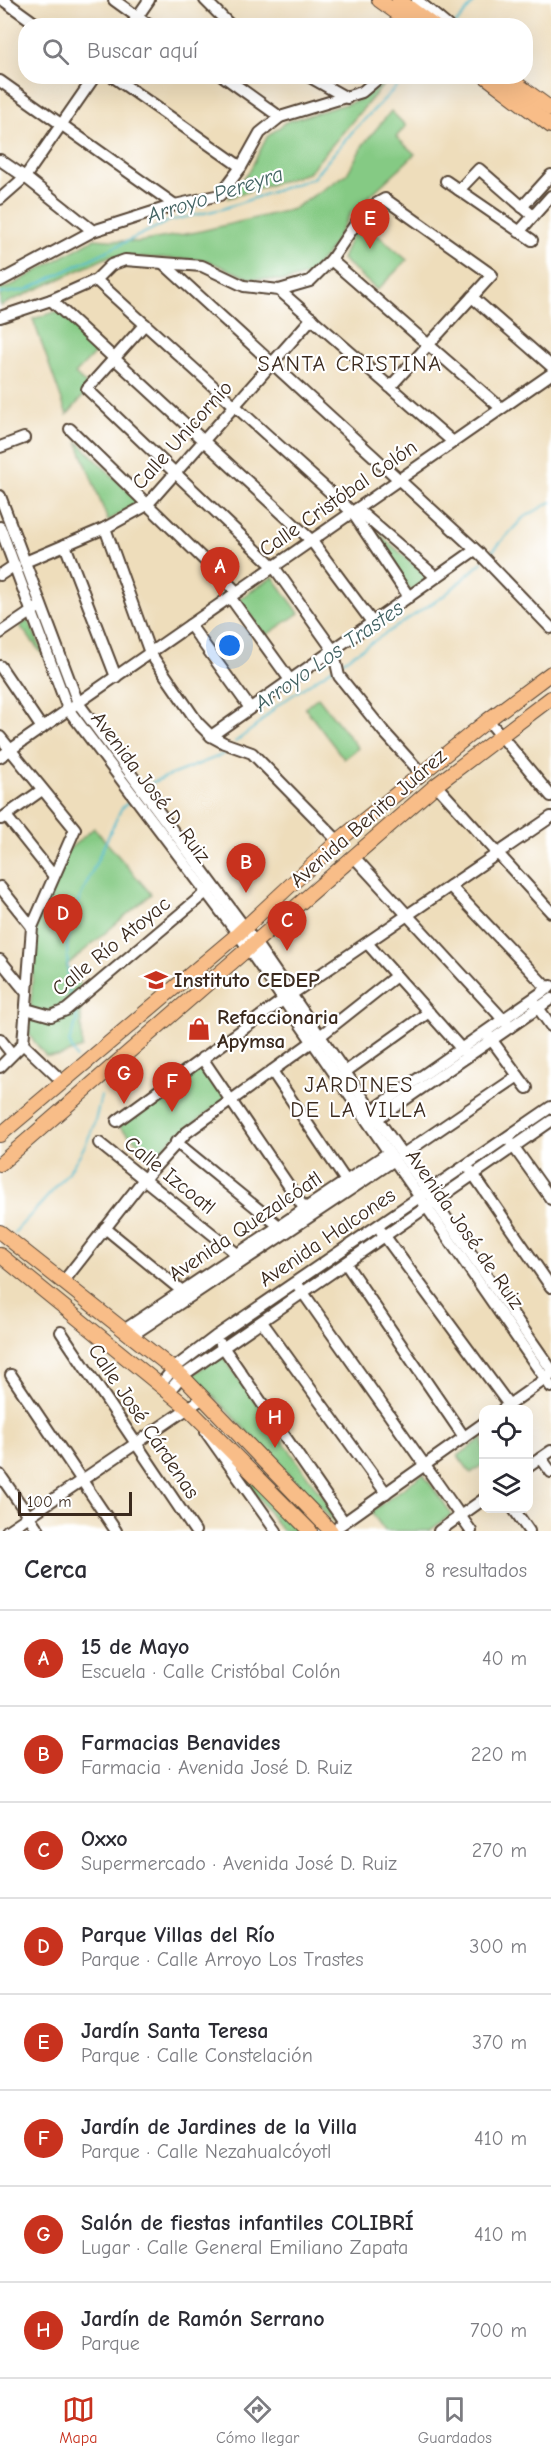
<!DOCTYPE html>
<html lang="es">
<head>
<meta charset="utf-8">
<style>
  body { margin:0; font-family:"Comic Neue",sans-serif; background:#f2f2f3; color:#2b2b33 }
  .controls { position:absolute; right:18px; bottom:18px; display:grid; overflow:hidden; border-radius:12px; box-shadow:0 6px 24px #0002 }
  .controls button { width:54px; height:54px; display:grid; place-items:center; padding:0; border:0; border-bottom:2px solid #e1e1e2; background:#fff; color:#2b2b33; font:30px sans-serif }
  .scale { position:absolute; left:18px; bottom:15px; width:114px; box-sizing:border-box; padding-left:6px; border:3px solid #3b2a1e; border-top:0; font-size:16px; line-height:21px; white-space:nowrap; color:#3b2a1e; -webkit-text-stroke:4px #fff; paint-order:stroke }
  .you { position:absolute; left:230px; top:646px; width:21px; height:21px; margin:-15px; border:4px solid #fff; border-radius:50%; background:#1a73e8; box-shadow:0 0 0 9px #1a73e833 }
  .badge { display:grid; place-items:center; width:39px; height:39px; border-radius:50%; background:#c8321e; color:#fff; font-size:20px; font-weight:700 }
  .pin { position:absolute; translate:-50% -50px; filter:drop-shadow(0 2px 3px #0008) }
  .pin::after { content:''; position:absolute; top:32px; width:21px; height:18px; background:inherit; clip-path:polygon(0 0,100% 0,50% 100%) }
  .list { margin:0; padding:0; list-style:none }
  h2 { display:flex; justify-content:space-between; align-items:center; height:78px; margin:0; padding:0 24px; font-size:26px }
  h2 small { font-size:20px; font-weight:400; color:#7c7c81 }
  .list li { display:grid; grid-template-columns:39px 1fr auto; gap:18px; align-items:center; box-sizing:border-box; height:96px; padding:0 24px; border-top:2px solid #e1e1e2 }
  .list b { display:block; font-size:22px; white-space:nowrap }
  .list p { margin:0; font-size:20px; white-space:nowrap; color:#7c7c81 }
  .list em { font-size:20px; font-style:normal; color:#7c7c81 }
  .icon { flex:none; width:33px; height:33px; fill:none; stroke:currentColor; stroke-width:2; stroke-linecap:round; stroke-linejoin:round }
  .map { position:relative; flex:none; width:551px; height:1531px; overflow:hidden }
  .search { position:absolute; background:#fff; box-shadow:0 6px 24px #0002; left:18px; right:18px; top:18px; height:66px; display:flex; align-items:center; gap:15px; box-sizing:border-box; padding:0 21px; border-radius:24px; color:#7c7c81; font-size:22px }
  .sheet { height:846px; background:#fff }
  nav { display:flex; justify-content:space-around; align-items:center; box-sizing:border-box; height:84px; border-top:2px solid #e1e1e2; background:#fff; font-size:16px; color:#7c7c81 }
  nav a { display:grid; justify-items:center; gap:3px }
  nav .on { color:#c8321e }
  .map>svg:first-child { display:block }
</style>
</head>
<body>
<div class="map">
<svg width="551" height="1531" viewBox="0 0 551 1531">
  <rect width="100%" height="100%" fill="#fff"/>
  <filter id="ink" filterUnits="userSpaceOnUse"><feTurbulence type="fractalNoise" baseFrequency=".0167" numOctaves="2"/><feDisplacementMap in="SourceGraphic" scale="12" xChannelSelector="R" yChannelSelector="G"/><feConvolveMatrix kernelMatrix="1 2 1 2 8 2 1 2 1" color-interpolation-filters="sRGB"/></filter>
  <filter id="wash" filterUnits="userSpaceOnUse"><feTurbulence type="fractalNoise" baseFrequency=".008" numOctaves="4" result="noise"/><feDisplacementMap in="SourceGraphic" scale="24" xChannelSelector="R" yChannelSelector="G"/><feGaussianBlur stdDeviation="1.35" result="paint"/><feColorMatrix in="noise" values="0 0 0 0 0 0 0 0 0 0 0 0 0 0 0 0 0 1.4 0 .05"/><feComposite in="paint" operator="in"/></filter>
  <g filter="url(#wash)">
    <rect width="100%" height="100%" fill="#edb"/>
    <g fill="#85ca84" stroke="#607a51" stroke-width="1.5">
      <path d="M 385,83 L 308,173 L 228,198 L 250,170 L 267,137 L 286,122 L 359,100 Z"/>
      <path d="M 391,111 L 406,126 L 396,137 L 415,154 L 350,214 L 328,253 L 308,275 L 286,281 L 249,278 L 206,260 L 110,256 L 0,306 L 0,289 L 9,287 L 94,239 L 138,242 L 197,232 L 293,209 L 347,174 L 363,145 Z"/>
      <path d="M 362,222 L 407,260 L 377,290 L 342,259 L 350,239 Z"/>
      <path d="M 58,311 L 99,349 L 75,374 L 90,388 L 67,415 L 33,319 Z"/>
      <path d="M 77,441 L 139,502 L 108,521 Z"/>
      <path d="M 361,518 L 429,578 L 411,591 Z"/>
      <path d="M 273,577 L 299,613 L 265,636 L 239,599 Z"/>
      <path d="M 28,620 L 47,660 L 20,626 Z"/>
      <path d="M 318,697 L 358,748 L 344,759 L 305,708 Z"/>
      <path d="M 94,828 L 151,894 L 66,966 L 80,984 L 82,1048 L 59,1056 L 46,1056 L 29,1035 L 36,923 L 67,851 Z"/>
      <path d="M 201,1062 L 227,1098 L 172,1139 L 155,1156 L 118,1126 Z"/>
      <path d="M 221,1354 L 339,1520 L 335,1523 L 193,1375 Z"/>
      <path d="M 483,1438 L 483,1464 L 471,1473 L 458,1456 Z"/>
      <path d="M 223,1448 L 304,1531 L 282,1531 Z"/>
      <path d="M 423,1474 L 452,1514 L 429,1531 L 385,1531 L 371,1512 Z"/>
    </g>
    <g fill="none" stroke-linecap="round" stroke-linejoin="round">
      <g stroke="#4eb9cb" stroke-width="2">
        <path d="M 454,26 L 476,0"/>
        <path d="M 0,294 L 26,290 L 169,221 L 222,209 L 313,178 L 353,131 L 407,76"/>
        <path d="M 488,556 L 523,518 L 551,502"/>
        <path d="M 340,663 L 445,595 L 482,562"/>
        <path d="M 235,742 L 255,727 L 278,705 L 333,668"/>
        <path d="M 146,788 L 153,782 L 222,755 L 229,748"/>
        <path d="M 72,1001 L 68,986 L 67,944 L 72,915 L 121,809 L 132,799"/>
        <path d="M 74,1010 L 77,1020 L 69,1042 L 76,1058"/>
        <path d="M 14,1233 C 41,1203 76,1171 91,1132 C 96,1121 98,1108 101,1096"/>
      </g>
    </g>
  </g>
  <g filter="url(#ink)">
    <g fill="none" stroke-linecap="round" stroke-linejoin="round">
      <g stroke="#564536" stroke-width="14">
        <g id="minor">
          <path d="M 3,0 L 39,26"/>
          <path d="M 114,0 L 150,26"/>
          <path d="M 205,0 L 231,26"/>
          <path d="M 417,0 L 448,26"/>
          <path d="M 131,26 L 149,0"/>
          <path d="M 112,76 L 241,167"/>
          <path d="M 223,76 L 280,117"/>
          <path d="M 308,76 L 347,98"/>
          <path d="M 0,81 L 175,205"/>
          <path d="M 0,160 L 25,177 L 93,231"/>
          <path d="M 446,181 L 532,240"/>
          <path d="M 459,190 L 479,169 L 533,216"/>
          <path d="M 0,199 L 25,177 L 95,76"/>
          <path d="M 522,207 L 551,175"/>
          <path d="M 519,232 L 551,196"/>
          <path d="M 331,260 L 501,408"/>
          <path d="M 164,264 L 479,553 L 551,628"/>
          <path d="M 96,280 L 352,512 L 409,597"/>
          <path d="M 0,281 L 93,231 L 175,205 L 220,195 L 241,167 L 260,133 L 280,117 L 362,92 L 381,76"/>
          <path d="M 279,290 L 453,442"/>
          <path d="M 472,297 L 551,366"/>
          <path d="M 51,300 L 311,540 L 372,622"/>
          <path d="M 0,317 L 51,300 L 96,280 L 111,265 L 125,260 L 202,266 L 244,286 L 279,290 L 310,281 L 331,260 L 365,210 L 385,199 L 492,275 L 390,387"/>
          <path d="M 145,324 L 87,389 L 274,567 L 333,650 L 339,676 L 384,732 L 422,774"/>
          <path d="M 70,429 L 237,592"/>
          <path d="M 0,447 L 24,438"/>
          <path d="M 0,496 L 78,703 L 245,928 L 551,1369"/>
          <path d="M 357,509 L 436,577"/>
          <path d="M 0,527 L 68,709 L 238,934 L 551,1387"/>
          <path d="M 105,528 L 150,653 L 198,723 L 211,736 L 224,743 L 252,753 L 338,841"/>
          <path d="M 65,545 L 116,677"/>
          <path d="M 25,562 L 105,528 L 147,505 L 312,318"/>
          <path d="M 0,575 L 15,565"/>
          <path d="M 230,597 L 290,680"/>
          <path d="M 190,625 L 250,708"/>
          <path d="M 0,633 L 37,608"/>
          <path d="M 0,666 L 42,728"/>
          <path d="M 488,720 L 551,796"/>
          <path d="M 211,736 L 475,550"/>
          <path d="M 0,737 L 75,829 L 32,927 L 23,1044"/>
          <path d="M 0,757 L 551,374"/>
          <path d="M 436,785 L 551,912"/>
          <path d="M 6,816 L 53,875"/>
          <path d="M 1,819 L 42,790"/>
          <path d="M 354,857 L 510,1027"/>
          <path d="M 450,886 L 548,989"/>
          <path d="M 0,887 L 32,927"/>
          <path d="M 367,943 L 466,1054"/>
          <path d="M 0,960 L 27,993"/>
          <path d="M 534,1002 L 551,1026"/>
          <path d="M 26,1009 L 51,1016 L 66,1010 L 211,888"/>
          <path d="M 488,1035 L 527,1088"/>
          <path d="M 0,1039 L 12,1054"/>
          <path d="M 23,1044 L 63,1082"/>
          <path d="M 202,1058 L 308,1214"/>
          <path d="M 0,1067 L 23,1044"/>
          <path d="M 272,1071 L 346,1181"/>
          <path d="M 345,1072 L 429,1012"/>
          <path d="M 366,1115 L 551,986"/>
          <path d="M 117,1121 L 283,1000 L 551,817"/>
          <path d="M 371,1123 L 551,999"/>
          <path d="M 176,1142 L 279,1226"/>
          <path d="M 99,1143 L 242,1258"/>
          <path d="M 511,1143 L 551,1199"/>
          <path d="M 402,1155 L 518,1076"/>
          <path d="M 471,1171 L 551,1287"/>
          <path d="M 105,1228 L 187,1295"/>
          <path d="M 381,1231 L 509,1405"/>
          <path d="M 346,1264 L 464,1437"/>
          <path d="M 63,1282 L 144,1179 L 186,1133 L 320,1036 L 396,976"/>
          <path d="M 299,1287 L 471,1531"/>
          <path d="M 262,1322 L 386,1493"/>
          <path d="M 124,1330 L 388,1153"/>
          <path d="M 61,1332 L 195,1531"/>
          <path d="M 131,1336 L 393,1161"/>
          <path d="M 221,1344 L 344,1522"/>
          <path d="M 11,1375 L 116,1531"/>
          <path d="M 161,1384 L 173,1369 L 215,1337 L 551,1107"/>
          <path d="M 169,1391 L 182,1376 L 551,1121"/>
          <path d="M 503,1409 L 551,1375"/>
          <path d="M 206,1432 L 276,1531"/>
          <path d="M 541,1458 L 551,1472"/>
          <path d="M 528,1467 L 551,1451"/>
          <path d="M 0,1475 L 39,1531"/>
          <path d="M 513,1508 L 529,1531"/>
          <path d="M 339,1526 L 484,1423"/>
          <path d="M 7,1531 L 203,1398"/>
          <path d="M 439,1531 L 484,1499"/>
        </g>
      </g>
      <g stroke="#564536" stroke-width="16">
        <g id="major">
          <path d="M 379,0 L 415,26"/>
          <path d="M 399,0 L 434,26"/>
          <path d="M 485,76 L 551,126"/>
          <path d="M 506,76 L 551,109"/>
          <path d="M 0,1135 L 238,934 L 338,841 L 488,720 L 551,673"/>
          <path d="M 0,1164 L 436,785 L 551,698"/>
          <path d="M 0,1232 L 182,1376 L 331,1531"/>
          <path d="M 0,1255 L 188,1408 L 310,1531"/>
        </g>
      </g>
      <use href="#minor" stroke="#fff" stroke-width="10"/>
      <use href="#major" stroke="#f8bd88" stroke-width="14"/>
    </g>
  </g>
  <defs>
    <g id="university-bare" transform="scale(1.8)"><path d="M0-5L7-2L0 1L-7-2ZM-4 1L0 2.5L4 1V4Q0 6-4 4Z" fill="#c8321e" stroke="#fff" stroke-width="2.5" paint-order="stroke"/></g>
    <g id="shop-bare" transform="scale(1.8)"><path d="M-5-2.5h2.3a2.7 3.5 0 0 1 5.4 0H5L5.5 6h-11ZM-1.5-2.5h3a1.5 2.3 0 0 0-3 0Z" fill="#c8321e" stroke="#fff" stroke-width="2.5" paint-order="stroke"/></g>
  </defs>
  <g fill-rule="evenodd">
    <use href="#university-bare" x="156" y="980"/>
    <use href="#shop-bare" x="199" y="1029"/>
  </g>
  <g text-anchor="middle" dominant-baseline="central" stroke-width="4.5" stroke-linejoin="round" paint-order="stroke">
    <g font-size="21" fill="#3b2a1e" stroke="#fff">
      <text transform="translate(182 435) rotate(-48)">Calle Unicornio</text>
      <text transform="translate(338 498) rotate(-35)">Calle Cristóbal Colón</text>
      <text transform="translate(151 787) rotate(53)">Avenida José D. Ruiz</text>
      <text transform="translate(368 818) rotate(-41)">Avenida Benito Juárez</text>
      <text transform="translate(111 946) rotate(-39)">Calle Río Atoyac</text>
      <text transform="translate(170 1175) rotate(39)">Calle Izcoatl</text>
      <text transform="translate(245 1226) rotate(-34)">Avenida Quezalcóatl</text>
      <text transform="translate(465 1229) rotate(55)">Avenida José de Ruiz</text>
      <text transform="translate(327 1237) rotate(-34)">Avenida Halcones</text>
      <text transform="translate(144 1421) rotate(56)">Calle José Cárdenas</text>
    </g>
    <g font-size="21" font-weight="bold" fill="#3b2a1e" stroke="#fff" text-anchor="start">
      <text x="174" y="980">Instituto CEDEP</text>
      <text x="217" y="1017">Refaccionaria<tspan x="217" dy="24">Apymsa</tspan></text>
    </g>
    <g font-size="22" font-style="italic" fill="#436363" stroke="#fff">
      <text transform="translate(215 195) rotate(-18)">Arroyo Pereyra</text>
      <text transform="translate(329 656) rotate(-35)">Arroyo Los Trastes</text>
    </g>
    <g font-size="22" letter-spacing="1.5" fill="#3b2a1e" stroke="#fff">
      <text x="350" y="364">SANTA CRISTINA</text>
      <text x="359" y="1085">JARDINES<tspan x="359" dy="25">DE LA VILLA</tspan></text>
    </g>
  </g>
</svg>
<div class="controls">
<button><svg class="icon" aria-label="locate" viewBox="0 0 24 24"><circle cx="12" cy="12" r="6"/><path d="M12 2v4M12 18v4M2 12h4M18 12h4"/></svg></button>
<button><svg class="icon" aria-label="layers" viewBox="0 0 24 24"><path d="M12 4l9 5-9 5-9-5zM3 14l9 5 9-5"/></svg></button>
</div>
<div class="scale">100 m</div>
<div class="you"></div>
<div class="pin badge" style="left:220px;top:597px">A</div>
<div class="pin badge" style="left:246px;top:893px">B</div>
<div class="pin badge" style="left:287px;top:951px">C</div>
<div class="pin badge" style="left:63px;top:944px">D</div>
<div class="pin badge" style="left:370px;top:249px">E</div>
<div class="pin badge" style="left:172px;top:1112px">F</div>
<div class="pin badge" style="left:124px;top:1104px">G</div>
<div class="pin badge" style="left:275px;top:1448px">H</div>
<div class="search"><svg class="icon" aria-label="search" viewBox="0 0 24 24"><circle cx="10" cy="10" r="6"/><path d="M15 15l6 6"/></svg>Buscar aquí</div>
</div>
<section class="sheet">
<h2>Cerca<small>8 resultados</small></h2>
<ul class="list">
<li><span class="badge">A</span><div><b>15 de Mayo</b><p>Escuela · Calle Cristóbal Colón</p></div><em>40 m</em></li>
<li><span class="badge">B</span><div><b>Farmacias Benavides</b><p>Farmacia · Avenida José D. Ruiz</p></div><em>220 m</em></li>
<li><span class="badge">C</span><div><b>Oxxo</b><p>Supermercado · Avenida José D. Ruiz</p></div><em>270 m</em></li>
<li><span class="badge">D</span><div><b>Parque Villas del Río</b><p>Parque · Calle Arroyo Los Trastes</p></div><em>300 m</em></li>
<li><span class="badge">E</span><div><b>Jardín Santa Teresa</b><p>Parque · Calle Constelación</p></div><em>370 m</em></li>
<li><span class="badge">F</span><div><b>Jardín de Jardines de la Villa</b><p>Parque · Calle Nezahualcóyotl</p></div><em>410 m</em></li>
<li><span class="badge">G</span><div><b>Salón de fiestas infantiles COLIBRÍ</b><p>Lugar · Calle General Emiliano Zapata</p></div><em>410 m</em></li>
<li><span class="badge">H</span><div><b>Jardín de Ramón Serrano</b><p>Parque</p></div><em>700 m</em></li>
</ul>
</section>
<nav>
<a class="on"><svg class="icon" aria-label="map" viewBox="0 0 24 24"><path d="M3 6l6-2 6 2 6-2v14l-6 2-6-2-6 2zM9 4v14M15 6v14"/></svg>Mapa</a>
<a><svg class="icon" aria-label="directions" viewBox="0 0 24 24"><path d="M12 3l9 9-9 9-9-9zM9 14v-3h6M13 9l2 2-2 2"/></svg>Cómo llegar</a>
<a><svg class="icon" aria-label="saved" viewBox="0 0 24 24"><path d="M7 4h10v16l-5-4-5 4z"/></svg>Guardados</a>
</nav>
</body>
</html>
